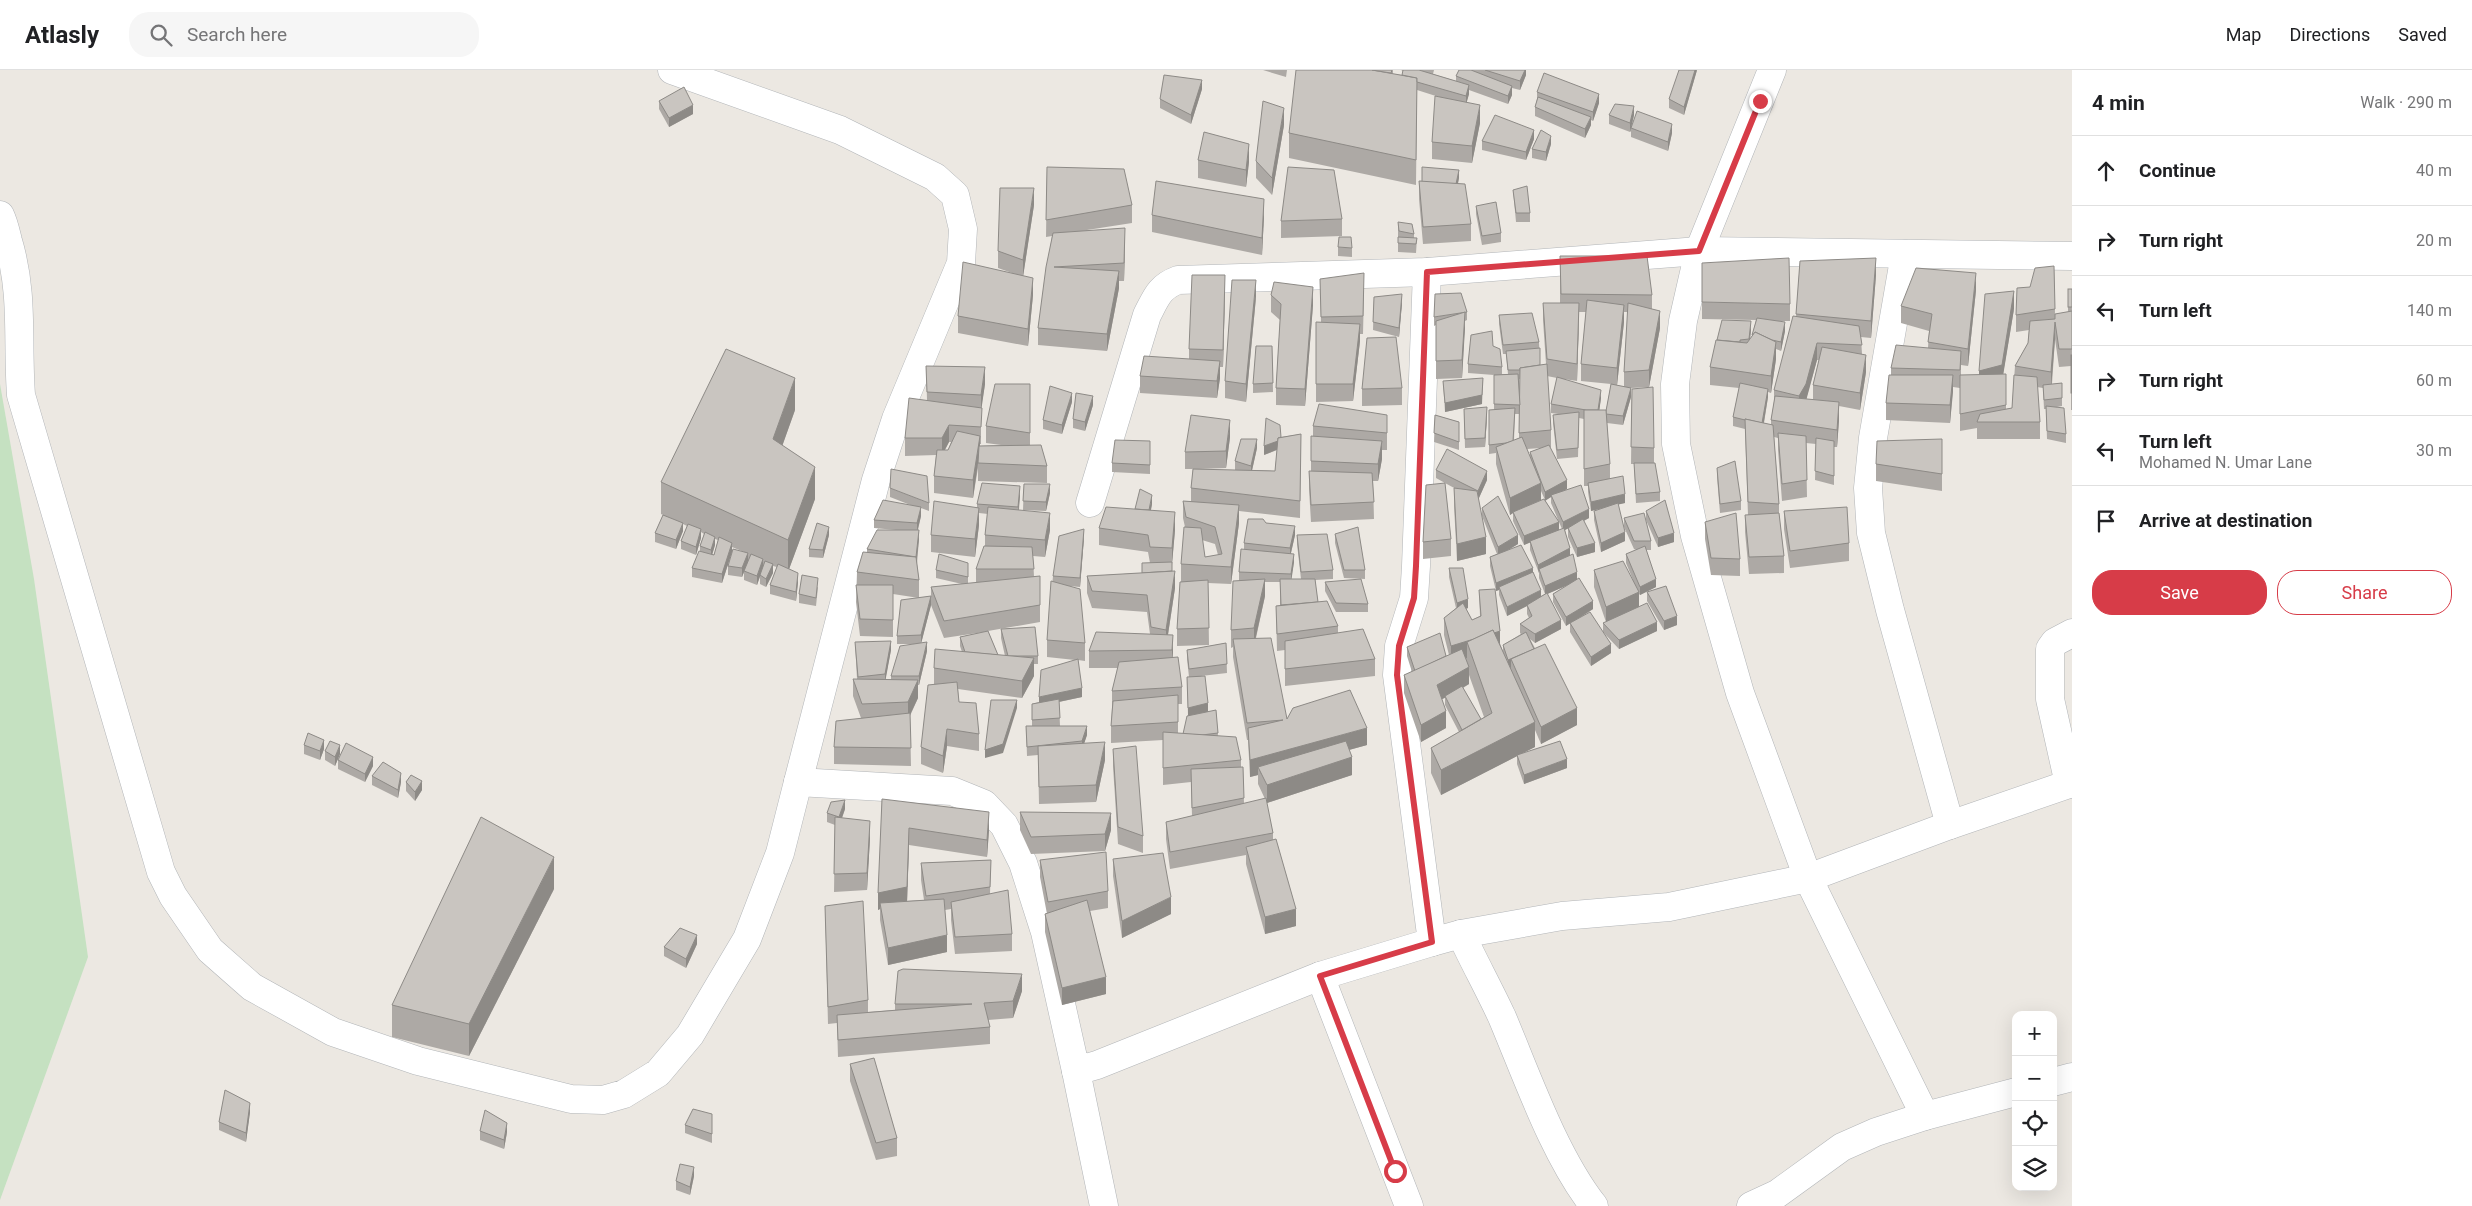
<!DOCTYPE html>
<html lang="en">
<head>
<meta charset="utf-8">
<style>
  body { margin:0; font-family:Roboto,sans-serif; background:#f6f6f6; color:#202124 }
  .controls { position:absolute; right:15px; bottom:15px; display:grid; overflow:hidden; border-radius:10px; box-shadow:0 5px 20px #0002 }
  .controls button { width:45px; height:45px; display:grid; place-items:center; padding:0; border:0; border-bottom:1px solid #e0e0e0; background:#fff; color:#202124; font:25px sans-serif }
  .stop { position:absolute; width:15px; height:15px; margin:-11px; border:4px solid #d73c48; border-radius:50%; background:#fff }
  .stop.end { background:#d73c48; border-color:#fff; box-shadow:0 1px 5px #0008 }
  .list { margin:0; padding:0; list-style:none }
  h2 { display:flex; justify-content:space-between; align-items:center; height:65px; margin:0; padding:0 20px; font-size:21px }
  h2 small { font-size:16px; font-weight:400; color:#757577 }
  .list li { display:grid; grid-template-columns:32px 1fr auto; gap:15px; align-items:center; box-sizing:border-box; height:70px; padding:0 20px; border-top:1px solid #e0e0e0 }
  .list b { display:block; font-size:19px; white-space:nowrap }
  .list p { margin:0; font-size:16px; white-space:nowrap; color:#757577 }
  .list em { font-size:16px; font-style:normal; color:#757577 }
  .actions { display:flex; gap:10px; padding:15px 20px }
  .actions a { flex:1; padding:11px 0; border:1px solid #d73c48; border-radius:20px; text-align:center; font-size:18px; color:#d73c48 }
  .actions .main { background:#d73c48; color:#fff }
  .icon { flex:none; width:28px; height:28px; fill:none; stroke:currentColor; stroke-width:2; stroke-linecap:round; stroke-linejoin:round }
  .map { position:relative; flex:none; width:2072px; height:1136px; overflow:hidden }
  header { display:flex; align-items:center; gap:30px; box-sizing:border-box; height:70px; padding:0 25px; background:#fff; border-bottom:1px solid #e0e0e0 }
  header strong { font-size:24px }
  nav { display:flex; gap:28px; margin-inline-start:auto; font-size:18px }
  .search { width:350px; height:45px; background:#f6f6f6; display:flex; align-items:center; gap:12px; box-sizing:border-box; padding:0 18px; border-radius:20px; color:#757577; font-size:19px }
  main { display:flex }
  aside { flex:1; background:#fff }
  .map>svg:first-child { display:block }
</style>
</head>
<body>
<header>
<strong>Atlasly</strong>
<div class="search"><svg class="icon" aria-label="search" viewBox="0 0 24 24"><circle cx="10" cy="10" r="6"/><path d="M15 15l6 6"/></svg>Search here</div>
<nav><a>Map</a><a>Directions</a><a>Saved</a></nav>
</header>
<main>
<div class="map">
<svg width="2072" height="1136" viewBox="0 0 2072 1136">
  <rect width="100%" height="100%" fill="#ece8e2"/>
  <path fill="#c5e1c1" d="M 0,314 L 34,509 L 88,887 L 0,1130 Z"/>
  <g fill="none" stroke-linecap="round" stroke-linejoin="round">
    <g stroke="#b2b5b8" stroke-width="29">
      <g id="street">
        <path d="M 672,0 L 840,60 L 935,107 L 955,125 L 963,159 L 961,193 L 896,349 L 876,410 L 798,712"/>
        <path d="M 1772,0 L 1699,181 L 1683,251 L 1675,314 L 1676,374 L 1695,466 L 1740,623 L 1808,808 L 1925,1046"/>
        <path d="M 0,145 C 4,153 6,163 8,171 C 24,224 17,271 21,325 L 161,802 L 173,826 L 210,880 L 252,917 L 333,962 L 418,991 L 571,1029 L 603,1030 L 624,1024 L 658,1003 L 690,965 L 747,869 L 780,783 L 798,712 L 952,721 L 984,734 L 1004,755 L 1023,793 L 1045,862 L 1076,1001 L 1097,995 L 1320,906 L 1432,872 L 1461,864 L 1562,846 L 1669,837 L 1808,808 L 1950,755 L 2072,713"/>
        <path d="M 1905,184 L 1873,368 L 1868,418 L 1871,463 L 1890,540 L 1950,755"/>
        <path d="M 1427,202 L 1416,496 L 1414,528 L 1399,576 L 1397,605 L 1432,872"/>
        <path d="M 1090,433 L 1147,245 C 1156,228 1159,217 1178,210 L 1427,202 L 1699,181 L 2072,186"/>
        <path d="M 2069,714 L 2050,629 L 2050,579 L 2055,572 L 2072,563"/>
        <path d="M 1461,864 C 1474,892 1489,919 1502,947 C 1527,1006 1554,1085 1594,1136"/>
        <path d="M 1320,906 L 1409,1136"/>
        <path d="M 1076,1001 L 1104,1136"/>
        <path d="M 2053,1012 L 2072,1007"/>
        <path d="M 1751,1136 L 1777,1124 L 1842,1077 L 1876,1062 L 1925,1046 L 2016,1022"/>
      </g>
    </g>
    <use href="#street" stroke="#fff" stroke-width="28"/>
  </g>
  <g fill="#ada9a5" fill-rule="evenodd">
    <path d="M 1263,0 L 1287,0 L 1286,7 Z"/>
    <path d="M 1393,0 L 1393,4 L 1402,5 L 1403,1 L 1401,0 L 1434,0 L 1433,4 L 1456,11 L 1456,6 L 1459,0 L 1526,0 L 1526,5 L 1520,20 L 1512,18 L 1512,25 L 1508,34 L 1469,20 L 1469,24 L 1466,33 L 1480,53 L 1472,93 L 1432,89 L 1432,72 L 1439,27 L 1417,20 L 1416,115 L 1289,88 L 1289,63 Z"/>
    <path d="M 1697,0 L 1684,45 L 1669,38 L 1669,29 Z"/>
    <path d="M 1202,19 L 1191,54 L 1160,38 L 1160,29 Z"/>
    <path d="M 1537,22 L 1599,33 L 1593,51 L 1591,50 L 1591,55 L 1585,68 L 1535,46 L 1535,37 L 1537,29 Z"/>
    <path d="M 659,31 L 693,44 L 669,57 L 659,39 Z"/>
    <path d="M 1609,45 L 1634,45 L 1632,55 L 1672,63 L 1668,81 L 1631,67 L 1631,61 L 1630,62 L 1609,54 Z"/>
    <path d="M 1284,55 L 1272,125 L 1256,108 L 1256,91 Z"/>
    <path d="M 1534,69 L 1526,90 L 1482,80 L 1482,71 Z"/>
    <path d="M 1551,74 L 1546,91 L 1532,88 L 1532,79 Z"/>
    <path d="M 1198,90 L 1249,92 L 1246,117 L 1198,108 Z"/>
    <path d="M 1047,97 L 1132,135 L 1132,153 L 1087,160 L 1125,175 L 1124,211 L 1119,211 L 1119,218 L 1107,281 L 1038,275 L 1038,258 L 1052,166 L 1046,167 Z"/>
    <path d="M 1459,108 L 1458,114 L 1471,154 L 1471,171 L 1423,174 L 1419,129 L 1419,111 Z"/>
    <path d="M 1513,120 L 1530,143 L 1530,152 L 1516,152 Z"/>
    <path d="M 1034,135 L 1023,206 L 1033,225 L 1028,276 L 958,263 L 958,246 L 1012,203 L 998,198 L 998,181 Z"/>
    <path d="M 1476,136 L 1501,163 L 1501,172 L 1482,175 L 1476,144 Z"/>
    <path d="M 1152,145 L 1264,146 L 1262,185 L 1152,162 Z"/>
    <path d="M 1342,149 L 1342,166 L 1281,168 L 1281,151 Z"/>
    <path d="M 1398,152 L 1414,164 L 1414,168 L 1417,168 L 1416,183 L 1398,182 Z"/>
    <path d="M 1338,177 L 1352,178 L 1352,187 L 1338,186 Z"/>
    <path d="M 1560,186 L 1652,225 L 1652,239 L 1660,258 L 1649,317 L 1631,318 L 1631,327 L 1623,355 L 1607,353 L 1610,394 L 1610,409 L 1625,433 L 1618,434 L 1625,471 L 1601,482 L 1594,450 L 1594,441 L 1605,437 L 1591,441 L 1588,422 L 1588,416 L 1584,416 L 1584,349 L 1579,348 L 1578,387 L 1557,389 L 1553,353 L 1553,345 L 1558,344 L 1551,343 L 1551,334 L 1557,308 L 1547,306 L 1551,360 L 1551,377 L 1550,377 L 1567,419 L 1563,421 L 1589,448 L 1584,451 L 1595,482 L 1577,487 L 1568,467 L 1568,458 L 1565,460 L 1570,485 L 1577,509 L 1593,539 L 1578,549 L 1611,583 L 1591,596 L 1570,562 L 1570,553 L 1566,556 L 1553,532 L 1553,524 L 1568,515 L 1547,524 L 1561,559 L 1535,573 L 1530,569 L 1577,655 L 1541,674 L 1535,660 L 1535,677 L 1519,685 L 1567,698 L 1524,714 L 1517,694 L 1517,686 L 1441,725 L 1431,703 L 1431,678 L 1459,662 L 1445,635 L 1445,628 L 1442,629 L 1446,658 L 1421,672 L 1404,623 L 1404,605 L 1412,602 L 1407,586 L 1407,577 L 1446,586 L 1449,585 L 1444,565 L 1444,548 L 1456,538 L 1449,507 L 1449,498 L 1468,538 L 1466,539 L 1472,550 L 1480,546 L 1479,520 L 1503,581 L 1503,575 L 1521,564 L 1520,563 L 1520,554 L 1529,548 L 1527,544 L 1527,536 L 1507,546 L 1499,525 L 1499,520 L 1496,521 L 1490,496 L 1490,487 L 1497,484 L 1482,446 L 1482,438 L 1518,474 L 1507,481 L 1533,502 L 1541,526 L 1545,524 L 1539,508 L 1539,503 L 1530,480 L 1530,472 L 1524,475 L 1513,451 L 1513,443 L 1510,445 L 1496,394 L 1496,383 L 1489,384 L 1489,340 L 1494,340 L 1494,305 L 1468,303 L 1468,294 L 1493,276 L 1502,297 L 1502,304 L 1508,304 L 1506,284 L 1503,284 L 1499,254 L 1499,245 L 1539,272 L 1540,295 L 1546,294 L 1543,250 L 1543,233 L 1560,233 ZM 1579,242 L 1586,242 L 1581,294 L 1581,311 L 1611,314 L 1606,341 L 1599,340 L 1601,328 L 1564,309 L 1577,311 ZM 1624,242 L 1628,242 L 1624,302 L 1624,317 L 1617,315 L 1624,252 ZM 1519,309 L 1520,309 L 1520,332 ZM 1515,344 L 1519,344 L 1519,368 L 1514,370 ZM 1541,378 L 1530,382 L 1530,386 L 1527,379 ZM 1541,421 L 1545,430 L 1541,430 ZM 1551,427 L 1551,433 L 1559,452 L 1545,430 ZM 1559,452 L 1562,459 L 1559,460 ZM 1469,605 L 1484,647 L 1481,649 L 1463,618 L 1469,614 Z"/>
    <path d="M 1800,191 L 1876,205 L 1871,268 L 1861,267 L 1862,284 L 1866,302 L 1860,340 L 1839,336 L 1839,350 L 1837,377 L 1834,377 L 1834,415 L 1815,410 L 1816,374 L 1806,373 L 1807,427 L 1782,431 L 1778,380 L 1778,368 L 1774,367 L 1779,434 L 1779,444 L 1784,486 L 1784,503 L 1749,504 L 1745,462 L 1745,445 L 1748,445 L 1745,359 L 1733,356 L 1733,347 L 1739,318 L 1710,315 L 1710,297 L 1717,270 L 1751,260 L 1750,269 L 1752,266 L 1756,250 L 1702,249 L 1702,232 L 1790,234 L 1790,251 L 1775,251 L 1785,261 L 1781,281 L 1776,279 L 1776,289 L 1771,323 L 1768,322 L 1768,327 L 1764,353 L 1771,355 L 1771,350 L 1774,332 L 1774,320 L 1796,247 ZM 1817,290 L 1819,290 L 1813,315 L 1813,330 L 1806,329 Z"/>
    <path d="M 2054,196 L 2055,244 L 2068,242 L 2068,219 L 2072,219 L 2072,340 L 2071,340 L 2071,296 L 2059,297 L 2055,269 L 2052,314 L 2062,313 L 2062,336 L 2057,337 L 2066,364 L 2066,373 L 2047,369 L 2046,339 L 2044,339 L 2043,318 L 2037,317 L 2040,352 L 2040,369 L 1977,369 L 1977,358 L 1960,361 L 1960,318 L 1953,317 L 1950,353 L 1886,350 L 1886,333 L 1891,305 L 1891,298 L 1928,278 L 1929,261 L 1901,253 L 1901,236 L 1976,220 L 1968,296 L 1961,295 L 1961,305 L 1979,305 L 2014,239 L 2003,304 L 2006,304 L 2006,339 L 2012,338 L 2015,296 L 2028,273 L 2029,260 L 2016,262 L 2016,245 Z"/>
    <path d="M 1320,209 L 1364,221 L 1363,264 L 1360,264 L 1360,271 L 1353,331 L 1316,332 L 1316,252 L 1321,252 Z"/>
    <path d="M 1225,222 L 1223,297 L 1220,297 L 1220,308 L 1217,328 L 1140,323 L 1140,306 L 1189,289 L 1189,279 Z"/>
    <path d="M 1271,225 L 1313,235 L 1305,336 L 1276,335 L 1276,318 L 1280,250 L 1271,242 Z"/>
    <path d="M 1256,227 L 1246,332 L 1225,328 L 1225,311 Z"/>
    <path d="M 1374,227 L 1402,233 L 1399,267 L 1373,260 Z"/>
    <path d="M 1467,242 L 1467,250 L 1465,251 L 1462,308 L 1436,309 L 1436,255 L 1434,256 L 1434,247 Z"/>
    <path d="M 1272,276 L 1273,322 L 1253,323 L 1253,314 Z"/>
    <path d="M 926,296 L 985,314 L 981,338 L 981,374 L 980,374 L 980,376 L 1001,375 L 986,373 L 986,356 L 1030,314 L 1030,375 L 1047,396 L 1047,413 L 978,411 L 978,398 L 973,428 L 934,423 L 934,406 L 936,385 L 905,386 L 905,368 L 927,330 ZM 949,372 L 951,372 L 948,380 L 945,380 Z"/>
    <path d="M 1443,311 L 1482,334 L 1445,342 Z"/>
    <path d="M 1402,318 L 1402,335 L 1362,336 L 1362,319 Z"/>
    <path d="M 1632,319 L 1654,378 L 1654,393 L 1660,422 L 1660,431 L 1636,433 L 1634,394 L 1631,394 Z"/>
    <path d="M 1072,332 L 1062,364 L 1043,359 L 1043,350 Z"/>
    <path d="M 1093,335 L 1085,361 L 1073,358 L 1073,349 Z"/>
    <path d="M 1464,339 L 1487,346 L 1485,377 L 1465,378 Z"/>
    <path d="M 795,340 L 782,376 L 815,429 L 789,499 L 798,512 L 796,531 L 770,524 L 770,515 L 777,497 L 773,496 L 773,503 L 766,517 L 760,514 L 760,506 L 757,515 L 744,510 L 744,502 L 742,507 L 728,505 L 728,496 L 744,482 L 732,477 L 732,482 L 722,513 L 692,507 L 692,498 L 700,481 L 700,476 L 704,464 L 701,462 L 701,468 L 696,485 L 681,479 L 681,471 L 687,456 L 683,454 L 683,461 L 676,479 L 655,472 L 655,463 L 663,445 L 661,444 L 661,412 ZM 715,469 L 718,470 L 714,485 L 712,484 L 715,475 Z"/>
    <path d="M 1387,345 L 1387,380 L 1382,380 L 1382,389 L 1378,411 L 1373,411 L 1374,449 L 1311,452 L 1309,419 L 1309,401 L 1311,401 L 1311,366 L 1313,366 L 1313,356 Z"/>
    <path d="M 1435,345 L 1459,352 L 1459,380 L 1434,372 Z"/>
    <path d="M 1301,364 L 1300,448 L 1239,441 L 1239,453 L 1231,514 L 1208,513 L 1209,575 L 1177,576 L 1177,559 L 1181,512 L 1181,494 L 1185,457 L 1183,448 L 1183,431 L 1191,431 L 1191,418 L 1193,399 L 1185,399 L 1185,382 L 1230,367 L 1226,398 L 1199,399 L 1235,400 L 1235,391 L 1257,378 L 1252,400 L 1275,401 L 1277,380 L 1264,385 L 1281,367 ZM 1202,470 L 1215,474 L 1218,485 L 1205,487 Z"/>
    <path d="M 1942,369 L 1942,421 L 1876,411 L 1876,394 Z"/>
    <path d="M 1150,371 L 1150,404 L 1112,402 L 1112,393 Z"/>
    <path d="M 1717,398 L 1741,431 L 1741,440 L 1720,443 L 1717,407 Z"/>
    <path d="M 1436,400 L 1487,410 L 1478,430 L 1486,484 L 1457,491 L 1454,436 L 1454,418 L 1456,419 L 1445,413 L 1451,469 L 1451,486 L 1423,489 L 1423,472 L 1445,413 L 1436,408 Z"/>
    <path d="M 1024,414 L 1050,423 L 1046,441 L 1023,440 Z"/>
    <path d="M 890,418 L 929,433 L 929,441 L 921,438 L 921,446 L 918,460 L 919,469 L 917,494 L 919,510 L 919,528 L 931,526 L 931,517 L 962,514 L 936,508 L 936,500 L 968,501 L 968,514 L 976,513 L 976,499 L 985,476 L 985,465 L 988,444 L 979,443 L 979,455 L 975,487 L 931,482 L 931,465 L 977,437 L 977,434 L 1020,425 L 1019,440 L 1050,460 L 1045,487 L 1033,486 L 1034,507 L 1040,506 L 1040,552 L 988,561 L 998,585 L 1005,586 L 1001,568 L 1001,559 L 1038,586 L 1038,594 L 1034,594 L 1034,606 L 1022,628 L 958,619 L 959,632 L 979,664 L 979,681 L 947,676 L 943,703 L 921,694 L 921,677 L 934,615 L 934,598 L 962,582 L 960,576 L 960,567 L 984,562 L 944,568 L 931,535 L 921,573 L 927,581 L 919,615 L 918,615 L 918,628 L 910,646 L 911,696 L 834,694 L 834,677 L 861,648 L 853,626 L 853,609 L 857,609 L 855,572 L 891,580 L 885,610 L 891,610 L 891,606 L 915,574 L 897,574 L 897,566 L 919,528 L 893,524 L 893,567 L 860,566 L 856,532 L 857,502 L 867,482 L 867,479 L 896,460 L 874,458 L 874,450 L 913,436 L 890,427 Z"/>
    <path d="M 1152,434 L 1151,440 L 1175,460 L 1172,492 L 1172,501 L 1175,518 L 1168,565 L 1173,582 L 1172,588 L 1182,617 L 1182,634 L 1178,634 L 1178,663 L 1183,664 L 1188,646 L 1187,607 L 1189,607 L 1187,589 L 1187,580 L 1226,573 L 1227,603 L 1201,606 L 1208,642 L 1216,640 L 1218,666 L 1241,690 L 1241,697 L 1243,697 L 1244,734 L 1265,729 L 1258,714 L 1258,705 L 1250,707 L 1248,670 L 1247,670 L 1233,587 L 1233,577 L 1231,578 L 1231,560 L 1239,511 L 1239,502 L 1244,479 L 1244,473 L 1266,453 L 1295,465 L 1291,483 L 1294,492 L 1291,509 L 1301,509 L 1297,474 L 1297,465 L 1333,500 L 1333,509 L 1315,510 L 1318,532 L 1338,556 L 1338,563 L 1375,589 L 1375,606 L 1285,616 L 1285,580 L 1277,581 L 1276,536 L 1280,535 L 1280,512 L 1265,512 L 1265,526 L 1256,568 L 1287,649 L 1367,675 L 1349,680 L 1352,705 L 1267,733 L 1266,731 L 1273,763 L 1273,770 L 1296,856 L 1265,864 L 1246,794 L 1246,785 L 1170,799 L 1166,769 L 1166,752 L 1192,746 L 1191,712 L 1163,715 L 1163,670 L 1111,673 L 1111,656 L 1112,638 L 1112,621 L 1118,598 L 1089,598 L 1089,581 L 1150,564 L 1147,542 L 1092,538 L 1087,523 L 1087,506 L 1142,503 L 1150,493 L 1148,482 L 1099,475 L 1099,458 L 1135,439 Z"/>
    <path d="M 1646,441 L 1674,472 L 1658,477 L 1646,450 Z"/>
    <path d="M 1784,441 L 1849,473 L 1849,491 L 1790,498 L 1784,459 Z"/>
    <path d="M 1624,448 L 1651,471 L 1651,480 L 1646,480 L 1656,517 L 1640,525 L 1639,524 L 1639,537 L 1657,561 L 1619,579 L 1603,562 L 1603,553 L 1606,552 L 1594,517 L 1594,500 L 1633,510 L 1626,493 L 1626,484 L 1637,480 L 1634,479 L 1624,457 Z"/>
    <path d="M 1705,452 L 1740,489 L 1740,506 L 1711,505 L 1705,469 Z"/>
    <path d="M 1335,464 L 1365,500 L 1365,509 L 1344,508 L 1335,473 Z"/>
    <path d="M 829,465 L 823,488 L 809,487 L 809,479 Z"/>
    <path d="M 1084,468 L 1080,517 L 1069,516 L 1085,573 L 1085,591 L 1078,590 L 1082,627 L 1059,632 L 1060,656 L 1087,665 L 1084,673 L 1105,690 L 1096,732 L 1039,734 L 1038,685 L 1027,686 L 1026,656 L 1032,656 L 1032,634 L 1039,632 L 1075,590 L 1047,587 L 1047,570 L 1053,506 Z"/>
    <path d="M 1325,512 L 1368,534 L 1368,542 L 1336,542 L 1325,521 Z"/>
    <path d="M 818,517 L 816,536 L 799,533 L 799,524 Z"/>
    <path d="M 1647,522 L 1677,555 L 1664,560 L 1647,531 Z"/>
    <path d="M 304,675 L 324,679 L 320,690 L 304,684 Z"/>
    <path d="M 1113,679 L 1143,766 L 1143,783 L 1118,774 L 1113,696 Z"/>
    <path d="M 325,681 L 340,684 L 335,696 L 325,690 Z"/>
    <path d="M 338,690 L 373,696 L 365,712 L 338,699 Z"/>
    <path d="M 372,706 L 401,712 L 398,728 L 372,715 Z"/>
    <path d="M 406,712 L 422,720 L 415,731 L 406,721 Z"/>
    <path d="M 882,729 L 989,760 L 987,787 L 909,775 L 907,831 L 924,830 L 921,810 L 921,793 L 991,790 L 990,824 L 1012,864 L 1012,881 L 955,884 L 951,850 L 951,839 L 945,840 L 947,882 L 888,895 L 880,850 L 880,839 L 878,840 Z"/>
    <path d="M 845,739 L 842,748 L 870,768 L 867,820 L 834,822 L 835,755 L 827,752 L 827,743 Z"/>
    <path d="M 1020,742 L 1111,760 L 1105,781 L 1031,784 L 1020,760 Z"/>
    <path d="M 1113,789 L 1171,844 L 1122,868 L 1113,806 Z"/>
    <path d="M 1040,790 L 1108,821 L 1108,838 L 1090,841 L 1106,924 L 1062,935 L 1045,862 L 1045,844 L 1047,844 L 1040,807 Z"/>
    <path d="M 554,819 L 469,986 L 392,967 L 392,935 Z"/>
    <path d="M 825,836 L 868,930 L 868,942 L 895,940 L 895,934 L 1022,921 L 1013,948 L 988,950 L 990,957 L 990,974 L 838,987 L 837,953 L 828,954 Z"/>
    <path d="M 697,874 L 686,898 L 664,886 L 664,877 Z"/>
    <path d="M 850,994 L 897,1068 L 897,1086 L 876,1090 L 850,1011 Z"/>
    <path d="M 250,1042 L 246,1072 L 219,1060 L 219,1052 Z"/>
    <path d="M 712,1044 L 712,1073 L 685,1063 L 685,1055 Z"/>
    <path d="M 480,1061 L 507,1062 L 504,1079 L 480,1070 Z"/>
    <path d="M 694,1106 L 690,1125 L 676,1120 L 676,1111 Z"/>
  </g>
  <g fill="#8d8a86">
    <path d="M 1525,0 L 1526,0 L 1526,5 L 1520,20 L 1520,11 Z"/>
    <path d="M 1695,0 L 1697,0 L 1684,45 L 1684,37 Z"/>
    <path d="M 1202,10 L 1202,19 L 1191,54 L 1191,45 Z"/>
    <path d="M 1469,15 L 1469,24 L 1466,35 L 1466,26 Z"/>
    <path d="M 1512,16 L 1512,25 L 1508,34 L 1508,26 Z"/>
    <path d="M 1599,24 L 1599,33 L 1593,51 L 1593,42 Z"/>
    <path d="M 693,35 L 693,44 L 669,57 L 669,48 Z"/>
    <path d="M 1480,35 L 1480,53 L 1472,93 L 1472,76 Z"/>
    <path d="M 1634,36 L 1634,45 L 1630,62 L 1630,53 Z"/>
    <path d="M 1284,38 L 1284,55 L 1272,125 L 1272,108 Z"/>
    <path d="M 1591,47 L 1591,55 L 1585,68 L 1585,59 Z"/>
    <path d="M 1672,54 L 1672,63 L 1668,81 L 1668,72 Z"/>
    <path d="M 1534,60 L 1534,69 L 1526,90 L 1526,82 Z"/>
    <path d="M 1551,66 L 1551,74 L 1546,91 L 1546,82 Z"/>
    <path d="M 1249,74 L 1249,92 L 1246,117 L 1246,100 Z"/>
    <path d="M 1459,100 L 1459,108 L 1455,125 L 1455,116 Z"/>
    <path d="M 1034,118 L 1034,135 L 1023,207 L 1023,190 Z"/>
    <path d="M 1264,129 L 1264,146 L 1262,185 L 1262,168 Z"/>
    <path d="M 1125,158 L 1125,175 L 1124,211 L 1124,193 Z"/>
    <path d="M 1876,188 L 1876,205 L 1871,268 L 1871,251 Z"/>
    <path d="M 1119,201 L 1119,218 L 1107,281 L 1107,264 Z"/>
    <path d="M 1976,203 L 1976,220 L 1968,296 L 1968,279 Z"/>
    <path d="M 1225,205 L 1225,222 L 1223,297 L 1223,280 Z"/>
    <path d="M 1033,208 L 1033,225 L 1028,276 L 1028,259 Z"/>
    <path d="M 1256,210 L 1256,227 L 1246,332 L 1246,314 Z"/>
    <path d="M 1313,217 L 1313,235 L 1305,336 L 1305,319 Z"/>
    <path d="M 2014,221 L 2014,239 L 2002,312 L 1979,318 L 1979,301 Z"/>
    <path d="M 1402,224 L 1402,233 L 1399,267 L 1399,258 Z"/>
    <path d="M 1579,233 L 1579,250 L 1577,311 L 1577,294 Z"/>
    <path d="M 1624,235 L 1624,252 L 1617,315 L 1617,298 Z"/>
    <path d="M 1660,241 L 1660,258 L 1649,317 L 1649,300 Z"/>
    <path d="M 1465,242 L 1465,259 L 1462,308 L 1462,290 Z"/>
    <path d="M 1751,251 L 1751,260 L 1749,278 L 1749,269 Z"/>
    <path d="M 1785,252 L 1785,261 L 1781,281 L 1781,272 Z"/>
    <path d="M 2055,252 L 2055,269 L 2051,319 L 2051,302 Z"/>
    <path d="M 1360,254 L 1360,271 L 1353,331 L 1353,314 Z"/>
    <path d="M 1776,272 L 1776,289 L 1771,323 L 1771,306 Z"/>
    <path d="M 1817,273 L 1817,290 L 1806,331 L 1799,344 L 1799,326 Z"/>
    <path d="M 1866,285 L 1866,302 L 1860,340 L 1860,323 Z"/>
    <path d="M 1220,291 L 1220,308 L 1217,328 L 1217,311 Z"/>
    <path d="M 985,297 L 985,314 L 981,342 L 981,325 Z"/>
    <path d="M 1953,305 L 1953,322 L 1950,353 L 1950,335 Z"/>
    <path d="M 795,308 L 795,340 L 773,402 L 773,369 Z"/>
    <path d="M 1483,308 L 1482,334 L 1445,342 L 1445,333 Z"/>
    <path d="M 1631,318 L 1631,327 L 1623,355 L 1623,346 Z"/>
    <path d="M 1768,319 L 1768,327 L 1762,363 L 1762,354 Z"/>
    <path d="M 1601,320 L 1601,328 L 1598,351 L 1598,342 Z"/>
    <path d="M 1072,323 L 1072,332 L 1062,364 L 1062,355 Z"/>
    <path d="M 1093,326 L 1093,335 L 1085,361 L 1085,352 Z"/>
    <path d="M 1839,332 L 1839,350 L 1837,377 L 1837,360 Z"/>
    <path d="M 1487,337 L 1487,346 L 1485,377 L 1485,368 Z"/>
    <path d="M 1230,350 L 1230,367 L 1226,398 L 1226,381 Z"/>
    <path d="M 949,355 L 949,372 L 942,385 L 942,368 Z"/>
    <path d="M 980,366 L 980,383 L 978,393 L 973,428 L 973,410 Z"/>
    <path d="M 1257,369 L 1257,378 L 1251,405 L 1251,396 Z"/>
    <path d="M 1281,369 L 1281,378 L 1264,385 L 1264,376 Z"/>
    <path d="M 1382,371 L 1382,389 L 1378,411 L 1378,394 Z"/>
    <path d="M 815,397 L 815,429 L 788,502 L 788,470 Z"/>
    <path d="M 1487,401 L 1487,410 L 1478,430 L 1478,421 Z"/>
    <path d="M 1567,410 L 1567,419 L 1552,427 L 1551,425 L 1551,427 L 1545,431 L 1545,422 Z"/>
    <path d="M 1541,413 L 1541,430 L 1513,442 L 1513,443 L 1510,445 L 1510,428 Z"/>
    <path d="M 1050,414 L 1050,423 L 1046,441 L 1046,432 Z"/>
    <path d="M 1020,416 L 1020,425 L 1018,446 L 1018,437 Z"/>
    <path d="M 1625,424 L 1625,433 L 1591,441 L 1591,432 Z"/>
    <path d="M 1152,425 L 1152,434 L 1149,449 L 1149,441 Z"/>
    <path d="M 1239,435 L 1239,453 L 1231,514 L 1231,497 Z"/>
    <path d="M 921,437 L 921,446 L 917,462 L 917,453 Z"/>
    <path d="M 979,438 L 979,455 L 975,487 L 975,469 Z"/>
    <path d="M 1589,439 L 1589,448 L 1563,461 L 1563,452 Z"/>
    <path d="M 1175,442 L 1175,460 L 1172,495 L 1172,478 Z"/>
    <path d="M 1050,443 L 1050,460 L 1045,487 L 1045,470 Z"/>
    <path d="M 1559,452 L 1559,461 L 1524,475 L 1524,466 Z"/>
    <path d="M 683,453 L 683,461 L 676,479 L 676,470 Z"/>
    <path d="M 1295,456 L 1295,465 L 1290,487 L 1290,478 Z"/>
    <path d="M 829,457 L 829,465 L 823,488 L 823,480 Z"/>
    <path d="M 701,459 L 701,468 L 696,485 L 696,477 Z"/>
    <path d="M 1084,459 L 1084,468 L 1080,517 L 1080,508 Z"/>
    <path d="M 919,460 L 919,469 L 916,496 L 916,487 Z"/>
    <path d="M 1625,462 L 1625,471 L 1601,482 L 1601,473 Z"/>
    <path d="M 1674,463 L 1674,472 L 1658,477 L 1658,468 Z"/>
    <path d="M 1518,465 L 1518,474 L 1498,486 L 1498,477 Z"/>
    <path d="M 715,467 L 715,475 L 711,489 L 711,480 Z"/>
    <path d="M 1486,467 L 1486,484 L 1457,491 L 1457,474 Z"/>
    <path d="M 732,473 L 732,482 L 722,513 L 722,504 Z"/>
    <path d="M 1595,473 L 1595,482 L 1577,487 L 1577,478 Z"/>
    <path d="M 1570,478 L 1570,487 L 1539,499 L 1538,503 L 1538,495 Z"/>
    <path d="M 748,483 L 748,492 L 742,507 L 742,498 Z"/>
    <path d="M 1294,484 L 1294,492 L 1291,513 L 1291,504 Z"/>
    <path d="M 763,489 L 763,498 L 757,515 L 757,506 Z"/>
    <path d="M 773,494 L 773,503 L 766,517 L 766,509 Z"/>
    <path d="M 1533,498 L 1533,507 L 1499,517 L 1499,520 L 1496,521 L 1496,513 Z"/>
    <path d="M 1175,501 L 1175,518 L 1166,577 L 1166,560 Z"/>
    <path d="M 1577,502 L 1577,511 L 1545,525 L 1545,516 Z"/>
    <path d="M 798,503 L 798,512 L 796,531 L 796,522 Z"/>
    <path d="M 1265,509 L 1265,526 L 1254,575 L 1254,558 Z"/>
    <path d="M 1656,509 L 1656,517 L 1640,525 L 1640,517 Z"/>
    <path d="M 1541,520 L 1541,529 L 1507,546 L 1507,537 Z"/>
    <path d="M 1639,522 L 1639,539 L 1606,554 L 1606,537 Z"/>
    <path d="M 931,526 L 931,535 L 921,574 L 921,565 Z"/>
    <path d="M 1468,529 L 1468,538 L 1457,541 L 1457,533 Z"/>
    <path d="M 1593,531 L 1593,539 L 1566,556 L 1566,547 Z"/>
    <path d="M 1677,546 L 1677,555 L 1664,560 L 1664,551 Z"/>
    <path d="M 1561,550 L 1561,559 L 1535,573 L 1535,564 Z"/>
    <path d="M 1657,552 L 1657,561 L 1619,579 L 1619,570 Z"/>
    <path d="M 1500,561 L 1500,578 L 1467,572 L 1467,588 L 1451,593 L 1451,576 Z"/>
    <path d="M 1173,565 L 1173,582 L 1172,597 L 1172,580 Z"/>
    <path d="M 891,571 L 891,580 L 885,613 L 885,604 Z"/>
    <path d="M 927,572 L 927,581 L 919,615 L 919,606 Z"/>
    <path d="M 1611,574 L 1611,583 L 1591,596 L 1591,587 Z"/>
    <path d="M 1534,579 L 1511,589 L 1511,598 L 1508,599 L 1508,590 Z"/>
    <path d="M 1034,588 L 1034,606 L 1022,628 L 1022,611 Z"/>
    <path d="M 1469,597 L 1469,614 L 1437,632 L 1437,615 Z"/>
    <path d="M 918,610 L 918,628 L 908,649 L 908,632 Z"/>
    <path d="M 1082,618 L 1082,627 L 1039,636 L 1039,627 Z"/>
    <path d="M 1017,630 L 1017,638 L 1003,683 L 985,688 L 985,680 Z"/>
    <path d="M 1208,633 L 1208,642 L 1188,646 L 1188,638 Z"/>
    <path d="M 1577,638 L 1577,655 L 1541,674 L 1541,657 Z"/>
    <path d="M 1446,641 L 1446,658 L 1421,672 L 1421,655 Z"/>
    <path d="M 1535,652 L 1535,677 L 1441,725 L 1441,700 Z"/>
    <path d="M 1087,656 L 1087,665 L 1082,680 L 1082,671 Z"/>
    <path d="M 1367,658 L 1367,675 L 1261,704 L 1258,697 L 1258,705 L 1250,707 L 1250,690 Z"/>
    <path d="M 947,659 L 947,676 L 943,703 L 943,686 Z"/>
    <path d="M 324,670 L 324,679 L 320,690 L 320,681 Z"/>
    <path d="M 1105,672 L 1105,690 L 1096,732 L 1096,715 Z"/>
    <path d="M 340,675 L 340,684 L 335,696 L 335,687 Z"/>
    <path d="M 373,687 L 373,696 L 365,712 L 365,704 Z"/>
    <path d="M 1352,687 L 1352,705 L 1267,733 L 1267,715 Z"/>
    <path d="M 1567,689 L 1567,698 L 1524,714 L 1524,705 Z"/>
    <path d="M 401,703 L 401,712 L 398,728 L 398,720 Z"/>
    <path d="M 422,711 L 422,720 L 415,731 L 415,722 Z"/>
    <path d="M 845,730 L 845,739 L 839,756 L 839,747 Z"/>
    <path d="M 989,742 L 989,760 L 987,787 L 987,770 Z"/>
    <path d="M 1111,743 L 1111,760 L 1105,781 L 1105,764 Z"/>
    <path d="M 870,751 L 870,768 L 867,820 L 867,803 Z"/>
    <path d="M 909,758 L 909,775 L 907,834 L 880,833 L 880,839 L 878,840 L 878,823 Z"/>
    <path d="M 554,787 L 554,819 L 469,986 L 469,954 Z"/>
    <path d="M 1171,827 L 1171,844 L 1122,868 L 1122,851 Z"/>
    <path d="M 1296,839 L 1296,856 L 1265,864 L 1265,847 Z"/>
    <path d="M 697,865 L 697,874 L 686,898 L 686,889 Z"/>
    <path d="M 947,865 L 947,882 L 888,895 L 888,878 Z"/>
    <path d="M 1022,904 L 1022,921 L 1013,948 L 1013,931 Z"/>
    <path d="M 1106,907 L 1106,924 L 1062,935 L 1062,918 Z"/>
    <path d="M 250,1033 L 250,1042 L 246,1072 L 246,1063 Z"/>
    <path d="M 507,1053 L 507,1062 L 504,1079 L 504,1070 Z"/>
    <path d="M 694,1097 L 694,1106 L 690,1125 L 690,1117 Z"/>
  </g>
  <g fill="#c9c5c0" stroke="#8d8a86">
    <path d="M 1296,0 L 1372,0 L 1417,8 L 1416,90 L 1289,63 Z"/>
    <path d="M 1372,0 L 1392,0 L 1391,3 Z"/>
    <path d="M 1403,0 L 1419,0 L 1469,15 L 1466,26 L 1417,12 L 1417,8 L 1402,5 Z"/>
    <path d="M 1459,0 L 1471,0 L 1512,16 L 1508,26 L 1456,6 Z"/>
    <path d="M 1485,0 L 1525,0 L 1520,11 Z"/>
    <path d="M 1679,0 L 1695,0 L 1684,37 L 1669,29 Z"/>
    <path d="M 1544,3 L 1599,24 L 1593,42 L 1537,22 Z"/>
    <path d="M 1164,5 L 1202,10 L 1191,45 L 1160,29 Z"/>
    <path d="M 684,17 L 693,35 L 669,48 L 659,31 Z"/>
    <path d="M 1435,26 L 1480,35 L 1472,76 L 1432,72 Z"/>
    <path d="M 1538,27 L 1591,47 L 1585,59 L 1535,37 Z"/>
    <path d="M 1263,31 L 1284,38 L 1272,108 L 1256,91 Z"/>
    <path d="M 1615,34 L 1634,36 L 1630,53 L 1609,45 Z"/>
    <path d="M 1637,41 L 1672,54 L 1668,72 L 1631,58 Z"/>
    <path d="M 1495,45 L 1534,60 L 1526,82 L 1482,71 Z"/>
    <path d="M 1541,60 L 1551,66 L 1546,82 L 1532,79 Z"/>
    <path d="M 1204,62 L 1249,74 L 1246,100 L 1198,90 Z"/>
    <path d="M 1047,97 L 1124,99 L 1132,135 L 1046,150 Z"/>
    <path d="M 1288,97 L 1334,100 L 1342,149 L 1281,151 Z"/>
    <path d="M 1422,97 L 1459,100 L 1456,114 L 1422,112 Z"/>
    <path d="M 1156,111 L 1264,129 L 1262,168 L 1152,145 Z"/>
    <path d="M 1419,111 L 1465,114 L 1471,154 L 1423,157 Z"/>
    <path d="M 1527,116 L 1530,143 L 1516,143 L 1513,120 Z"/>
    <path d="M 1000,118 L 1034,118 L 1023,190 L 998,181 Z"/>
    <path d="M 1496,132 L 1501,163 L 1482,166 L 1476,136 Z"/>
    <path d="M 1398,152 L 1412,154 L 1414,164 L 1399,161 Z"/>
    <path d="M 1125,158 L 1124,193 L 1054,197 L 1119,201 L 1107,264 L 1038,258 L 1046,197 L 1053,163 Z"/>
    <path d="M 1339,167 L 1351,167 L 1352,178 L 1338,177 Z"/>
    <path d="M 1398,167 L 1417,168 L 1416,174 L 1398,173 Z"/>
    <path d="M 1560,186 L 1647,186 L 1652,225 L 1561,224 Z"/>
    <path d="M 1789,188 L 1790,234 L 1702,232 L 1702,193 Z"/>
    <path d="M 1876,188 L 1871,251 L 1796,244 L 1800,191 Z"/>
    <path d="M 963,192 L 1033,208 L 1028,259 L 958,246 Z"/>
    <path d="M 2054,196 L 2055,239 L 2016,245 L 2017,218 L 2030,217 L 2035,198 Z"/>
    <path d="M 1916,198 L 1976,203 L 1968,279 L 1928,272 L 1932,244 L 1901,236 Z"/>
    <path d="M 1364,203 L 1363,246 L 1321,247 L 1320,209 Z"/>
    <path d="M 1192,205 L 1225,205 L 1223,280 L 1189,279 Z"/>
    <path d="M 1232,210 L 1256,210 L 1246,314 L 1225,311 Z"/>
    <path d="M 1274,212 L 1313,217 L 1305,319 L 1276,318 L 1281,234 L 1271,225 Z"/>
    <rect x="2068" y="219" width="4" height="18"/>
    <path d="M 2014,221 L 2002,295 L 1979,301 L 1985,224 Z"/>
    <path d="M 1461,223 L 1467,242 L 1434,247 L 1435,224 Z"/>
    <path d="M 1402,224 L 1399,258 L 1373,252 L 1374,227 Z"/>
    <path d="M 1587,230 L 1624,235 L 1617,298 L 1581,294 Z"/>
    <path d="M 1543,233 L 1579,233 L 1577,294 L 1547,289 Z"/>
    <path d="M 1628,233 L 1660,241 L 1649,300 L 1624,302 Z"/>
    <path d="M 2072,241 L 2072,279 L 2059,279 L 2055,252 L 2051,302 L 2015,296 L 2028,273 L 2030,251 L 2055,249 L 2055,244 Z"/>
    <path d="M 1465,242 L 1462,290 L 1436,291 L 1436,251 Z"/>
    <path d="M 1532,243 L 1539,272 L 1503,275 L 1499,245 Z"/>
    <path d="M 1793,246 L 1859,256 L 1862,275 L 1817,273 L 1806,314 L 1799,326 L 1774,320 Z"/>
    <path d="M 1757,248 L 1785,252 L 1781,272 L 1772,270 L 1755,262 L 1753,265 L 1752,265 Z"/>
    <path d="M 1722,250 L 1751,251 L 1749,269 L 1740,270 L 1740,272 L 1717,270 Z"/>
    <path d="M 1316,252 L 1360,254 L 1353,314 L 1316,314 Z"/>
    <path d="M 1492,261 L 1493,276 L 1500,279 L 1502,297 L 1468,294 L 1471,265 Z"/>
    <path d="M 1755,262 L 1776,272 L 1771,306 L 1710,297 L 1716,270 L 1747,273 Z"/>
    <path d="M 1396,267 L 1402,318 L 1362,319 L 1367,268 Z"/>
    <path d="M 1896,275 L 1961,281 L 1960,300 L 1891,298 Z"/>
    <path d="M 1256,276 L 1272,276 L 1273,313 L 1253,314 Z"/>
    <path d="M 1822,277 L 1866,285 L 1860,323 L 1813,315 Z"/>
    <path d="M 1540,278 L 1540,295 L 1520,298 L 1520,300 L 1508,300 L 1506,281 Z"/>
    <path d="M 726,279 L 795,308 L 773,369 L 815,397 L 788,470 L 661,412 Z"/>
    <rect x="2071" y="285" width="1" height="38"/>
    <path d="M 1144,286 L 1220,291 L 1217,311 L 1140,306 Z"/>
    <path d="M 1547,294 L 1551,360 L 1519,363 L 1520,298 Z"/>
    <path d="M 926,296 L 985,297 L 981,325 L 927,322 Z"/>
    <path d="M 1518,304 L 1520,335 L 1494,334 L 1494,305 Z"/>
    <path d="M 2006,304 L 2006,335 L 1960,344 L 1960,305 Z"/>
    <path d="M 1889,305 L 1953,305 L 1950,335 L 1886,333 Z"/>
    <path d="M 2014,305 L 2037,307 L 2040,352 L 1977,352 L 1980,344 L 2012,338 Z"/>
    <path d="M 1557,307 L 1601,320 L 1598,340 L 1586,340 L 1551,334 Z"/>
    <path d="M 1483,308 L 1482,325 L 1445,333 L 1443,311 Z"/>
    <path d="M 1740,313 L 1768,319 L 1762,353 L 1745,349 L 1745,350 L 1733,347 Z"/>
    <path d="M 2062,313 L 2062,328 L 2044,330 L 2043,315 Z"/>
    <path d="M 995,314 L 1030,314 L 1030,363 L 986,356 Z"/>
    <path d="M 1611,314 L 1631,318 L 1623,346 L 1606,344 L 1606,341 Z"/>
    <path d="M 1050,316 L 1072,323 L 1062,355 L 1043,350 Z"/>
    <path d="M 1653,317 L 1654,378 L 1631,377 L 1632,319 Z"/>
    <path d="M 1076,323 L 1093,326 L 1085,352 L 1073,349 Z"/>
    <path d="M 1775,326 L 1839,332 L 1837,360 L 1771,350 Z"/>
    <path d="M 909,328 L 982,338 L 981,357 L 949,355 L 942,368 L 905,368 Z"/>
    <path d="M 1319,334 L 1387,345 L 1387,363 L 1313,356 Z"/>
    <path d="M 2046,336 L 2064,338 L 2066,364 L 2047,361 Z"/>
    <path d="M 1487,337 L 1485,368 L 1465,369 L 1464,339 Z"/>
    <path d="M 1515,338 L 1513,371 L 1506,373 L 1489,375 L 1489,340 Z"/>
    <path d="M 1584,340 L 1606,340 L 1610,394 L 1584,399 Z"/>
    <path d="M 1579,342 L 1578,378 L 1557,380 L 1553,345 Z"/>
    <path d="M 1191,345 L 1230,350 L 1226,381 L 1185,382 Z"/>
    <path d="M 1435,345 L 1459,352 L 1459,372 L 1434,363 Z"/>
    <path d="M 1266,348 L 1280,355 L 1281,367 L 1278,368 L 1278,371 L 1264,376 Z"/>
    <path d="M 1745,349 L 1773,355 L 1779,434 L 1748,432 Z"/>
    <path d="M 957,361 L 980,366 L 973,410 L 934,406 L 937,380 L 948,380 Z"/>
    <path d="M 1778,363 L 1806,366 L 1807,410 L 1782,414 Z"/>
    <path d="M 1301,364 L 1300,431 L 1191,418 L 1193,399 L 1275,401 L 1278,368 Z"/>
    <path d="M 1311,366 L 1382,371 L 1378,394 L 1311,391 Z"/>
    <path d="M 1522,367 L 1541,413 L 1510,428 L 1496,377 Z"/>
    <path d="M 1816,368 L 1834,371 L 1834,406 L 1815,401 Z"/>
    <path d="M 1241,369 L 1257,369 L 1251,396 L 1235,391 Z"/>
    <path d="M 1942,369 L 1942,404 L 1876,394 L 1877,371 Z"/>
    <path d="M 1115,370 L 1150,371 L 1150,395 L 1112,393 Z"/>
    <path d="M 1041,375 L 1047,396 L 978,393 L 979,376 Z"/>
    <path d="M 1549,375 L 1567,410 L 1545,422 L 1530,382 Z"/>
    <path d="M 1447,379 L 1487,401 L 1478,421 L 1436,400 Z"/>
    <path d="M 1735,391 L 1741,431 L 1720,434 L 1717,398 Z"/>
    <path d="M 1634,393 L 1655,393 L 1660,422 L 1636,424 Z"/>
    <path d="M 891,399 L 927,406 L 929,433 L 890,418 Z"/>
    <path d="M 1309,401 L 1372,403 L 1374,432 L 1311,435 Z"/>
    <path d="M 1623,406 L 1625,424 L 1591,432 L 1588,413 Z"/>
    <path d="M 982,413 L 1020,416 L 1018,437 L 977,434 Z"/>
    <path d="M 1445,413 L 1451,469 L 1423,472 L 1426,415 Z"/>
    <path d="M 1024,414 L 1050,414 L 1046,432 L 1023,431 Z"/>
    <path d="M 1581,415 L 1589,439 L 1563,452 L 1551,425 Z"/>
    <path d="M 1454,418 L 1477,421 L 1486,467 L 1457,474 Z"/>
    <path d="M 1140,419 L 1152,425 L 1149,440 L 1135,439 Z"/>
    <path d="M 1498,426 L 1518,465 L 1498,477 L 1482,438 Z"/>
    <path d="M 1544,429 L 1559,452 L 1524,466 L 1513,442 Z"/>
    <path d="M 883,430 L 921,437 L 917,453 L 874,450 Z"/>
    <path d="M 1665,430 L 1674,463 L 1658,468 L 1646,441 Z"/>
    <path d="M 934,431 L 979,438 L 975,469 L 931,465 Z"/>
    <path d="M 1183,431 L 1239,435 L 1231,497 L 1181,494 L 1184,457 L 1201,458 L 1205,487 L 1222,484 L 1215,457 L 1186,447 Z"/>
    <path d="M 1618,433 L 1625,462 L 1601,473 L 1594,441 Z"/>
    <path d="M 988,437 L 1050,443 L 1045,470 L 985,465 Z"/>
    <path d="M 1106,437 L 1175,442 L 1172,478 L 1150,477 L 1148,465 L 1099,458 Z"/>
    <path d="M 1847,437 L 1849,473 L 1790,481 L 1784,441 Z"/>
    <path d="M 1644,443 L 1651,471 L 1634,471 L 1624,448 Z"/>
    <path d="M 1736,443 L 1740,489 L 1711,488 L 1705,452 Z"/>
    <path d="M 1779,443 L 1784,486 L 1749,487 L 1745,445 Z"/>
    <path d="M 663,445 L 683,453 L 676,470 L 655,463 Z"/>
    <path d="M 1248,449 L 1263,449 L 1266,453 L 1295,456 L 1290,478 L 1244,473 Z"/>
    <path d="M 1583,449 L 1595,473 L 1577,478 L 1568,458 Z"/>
    <path d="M 817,453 L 829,457 L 823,480 L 809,479 Z"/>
    <path d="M 688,454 L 701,459 L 696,477 L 681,471 Z"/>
    <path d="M 1358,457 L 1365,500 L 1344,500 L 1335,464 Z"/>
    <path d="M 1564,458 L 1570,478 L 1538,495 L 1530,471 Z"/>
    <path d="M 1084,459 L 1080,508 L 1053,506 L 1059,466 Z"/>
    <path d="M 877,460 L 919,460 L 916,487 L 867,479 Z"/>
    <path d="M 705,462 L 715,467 L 711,480 L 700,476 Z"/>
    <path d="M 1327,464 L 1333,500 L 1301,502 L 1297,465 Z"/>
    <path d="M 719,467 L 732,473 L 722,504 L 692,498 L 699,481 L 714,485 Z"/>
    <path d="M 1521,475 L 1533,498 L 1496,513 L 1490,487 Z"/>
    <path d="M 984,476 L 1032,477 L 1034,499 L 976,499 Z"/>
    <path d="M 1645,476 L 1656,509 L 1640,517 L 1626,484 Z"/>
    <path d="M 733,479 L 748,483 L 742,498 L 728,496 Z"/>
    <path d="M 1241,479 L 1294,484 L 1291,504 L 1239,502 Z"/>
    <path d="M 863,482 L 916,487 L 919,510 L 857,502 Z"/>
    <path d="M 751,484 L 763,489 L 757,506 L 744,501 Z"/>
    <path d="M 939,484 L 968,493 L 968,507 L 936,500 Z"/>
    <path d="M 1573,484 L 1577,502 L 1545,516 L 1539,499 Z"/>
    <path d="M 765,491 L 773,494 L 766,509 L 760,505 Z"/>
    <path d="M 1623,491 L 1639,522 L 1606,537 L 1594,500 Z"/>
    <path d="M 1172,492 L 1172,501 L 1142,503 L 1142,493 Z"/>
    <path d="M 778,494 L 798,503 L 796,522 L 770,515 Z"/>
    <path d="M 1449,498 L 1463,498 L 1468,529 L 1457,533 Z"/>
    <path d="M 1175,501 L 1166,560 L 1151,557 L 1147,525 L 1092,521 L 1087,506 Z"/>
    <path d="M 1533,502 L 1541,520 L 1507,537 L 1499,517 Z"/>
    <path d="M 802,505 L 818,508 L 816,528 L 799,524 Z"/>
    <path d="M 1040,506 L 1040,535 L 944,551 L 931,517 Z"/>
    <path d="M 1579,508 L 1593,531 L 1566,547 L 1553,524 Z"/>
    <path d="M 1265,509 L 1254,558 L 1231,560 L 1233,511 Z"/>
    <path d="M 1280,509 L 1315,509 L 1318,532 L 1281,535 Z"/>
    <path d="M 1361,509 L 1368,534 L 1336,533 L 1325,512 Z"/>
    <path d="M 1208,510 L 1209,558 L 1177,559 L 1180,512 Z"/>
    <path d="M 1051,511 L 1080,519 L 1085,573 L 1047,570 Z"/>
    <path d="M 856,515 L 893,515 L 893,550 L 860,549 Z"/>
    <path d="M 1666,516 L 1677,546 L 1664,551 L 1647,522 Z"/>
    <path d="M 1495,519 L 1500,561 L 1494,563 L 1493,560 L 1474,569 L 1451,576 L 1444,548 L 1463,533 L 1472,550 L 1481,546 L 1479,520 Z"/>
    <path d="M 1547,523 L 1561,550 L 1535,564 L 1520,554 L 1532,546 L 1527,535 Z"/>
    <path d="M 931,526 L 921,565 L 897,566 L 901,530 Z"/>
    <path d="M 1327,531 L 1338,556 L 1277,564 L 1276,536 Z"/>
    <path d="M 1647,533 L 1657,552 L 1619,570 L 1603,553 Z"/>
    <path d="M 1590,542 L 1611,574 L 1591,587 L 1570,553 Z"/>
    <path d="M 1035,557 L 1038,586 L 1008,586 L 1001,559 Z"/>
    <path d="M 1363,559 L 1375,589 L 1285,599 L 1285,571 Z"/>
    <path d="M 1493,560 L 1535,652 L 1441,700 L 1431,678 L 1492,643 L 1467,572 Z"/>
    <path d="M 988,561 L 998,585 L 965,582 L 960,567 Z"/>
    <path d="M 1096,562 L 1173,565 L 1172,580 L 1089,581 Z"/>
    <path d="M 1526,562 L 1534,579 L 1508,590 L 1503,575 Z"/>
    <path d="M 1440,563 L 1446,586 L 1415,601 L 1407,577 Z"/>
    <path d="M 1271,568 L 1287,649 L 1293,638 L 1350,620 L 1367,658 L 1250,690 L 1248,658 L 1283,650 L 1247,653 L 1233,569 Z"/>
    <path d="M 891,571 L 885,604 L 858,607 L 855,572 Z"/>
    <path d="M 927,572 L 919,606 L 891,606 L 900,576 Z"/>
    <path d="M 1226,573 L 1227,594 L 1189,599 L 1187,580 Z"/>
    <path d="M 1545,574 L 1577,638 L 1541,657 L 1511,589 Z"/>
    <path d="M 935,579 L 1034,588 L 1022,611 L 934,598 Z"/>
    <path d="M 1462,579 L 1469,597 L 1437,615 L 1446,641 L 1421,655 L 1404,605 Z"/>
    <path d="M 1178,587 L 1182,617 L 1112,621 L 1119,592 Z"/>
    <path d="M 1078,589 L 1082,618 L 1039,627 L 1041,600 Z"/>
    <path d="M 1205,606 L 1208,633 L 1188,638 L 1187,607 Z"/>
    <path d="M 853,609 L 918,610 L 908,632 L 862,634 Z"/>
    <path d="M 957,612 L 959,632 L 976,633 L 979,664 L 947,659 L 943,686 L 921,677 L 928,615 Z"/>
    <path d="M 1462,616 L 1481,649 L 1462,660 L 1445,626 Z"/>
    <path d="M 1178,625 L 1178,652 L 1111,656 L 1113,631 Z"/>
    <path d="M 1059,629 L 1060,648 L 1032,650 L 1032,634 Z"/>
    <path d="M 991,630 L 1017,630 L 1003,674 L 985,680 Z"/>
    <path d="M 1216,640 L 1218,663 L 1202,665 L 1183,664 L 1187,646 Z"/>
    <path d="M 910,643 L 911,678 L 834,677 L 836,651 Z"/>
    <path d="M 1026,656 L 1087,656 L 1082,671 L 1027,677 Z"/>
    <path d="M 1163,662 L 1236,667 L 1241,690 L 1163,698 Z"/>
    <path d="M 308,663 L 324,670 L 320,681 L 304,675 Z"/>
    <path d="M 330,671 L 340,675 L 335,687 L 325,681 Z"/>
    <path d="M 1346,671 L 1352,687 L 1267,715 L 1258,697 Z"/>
    <path d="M 1560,671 L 1567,689 L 1524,705 L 1517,685 Z"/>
    <path d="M 1105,672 L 1096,715 L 1039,717 L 1038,676 Z"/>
    <path d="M 346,673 L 373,687 L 365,704 L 338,690 Z"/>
    <path d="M 1136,676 L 1143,766 L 1118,757 L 1113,679 Z"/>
    <path d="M 383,692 L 401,703 L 398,720 L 372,706 Z"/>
    <path d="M 1243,697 L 1244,728 L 1192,738 L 1191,699 Z"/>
    <path d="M 411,705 L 422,711 L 415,722 L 406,712 Z"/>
    <path d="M 1266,728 L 1273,763 L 1170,782 L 1166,752 Z"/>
    <path d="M 882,729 L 989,742 L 987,770 L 909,758 L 907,817 L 878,823 Z"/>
    <path d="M 845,730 L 839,747 L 827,743 L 831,732 Z"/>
    <path d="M 1020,742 L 1111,743 L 1105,764 L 1031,767 Z"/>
    <path d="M 481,747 L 554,787 L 469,954 L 392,935 Z"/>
    <path d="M 835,747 L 870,751 L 867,803 L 834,804 Z"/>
    <path d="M 1276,769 L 1296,839 L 1265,847 L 1246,777 Z"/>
    <path d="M 1106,782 L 1108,821 L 1048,832 L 1040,790 Z"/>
    <path d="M 1163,783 L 1171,827 L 1122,851 L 1113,789 Z"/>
    <path d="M 991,790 L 990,817 L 926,826 L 921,793 Z"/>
    <path d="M 1008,820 L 1012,864 L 955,867 L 951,832 Z"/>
    <path d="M 944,829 L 947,865 L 888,878 L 880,833 Z"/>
    <path d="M 1087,830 L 1106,907 L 1062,918 L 1045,844 Z"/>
    <path d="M 863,831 L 868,930 L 828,937 L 825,836 Z"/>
    <path d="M 680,858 L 697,865 L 686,889 L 664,877 Z"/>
    <path d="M 903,899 L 1022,904 L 1013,931 L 984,933 L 990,957 L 838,970 L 837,945 L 972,934 L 895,934 L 898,901 Z"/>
    <path d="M 874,988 L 897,1068 L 876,1073 L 850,994 Z"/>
    <path d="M 225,1020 L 250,1033 L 246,1063 L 219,1052 Z"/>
    <path d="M 693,1039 L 712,1044 L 712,1064 L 685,1055 Z"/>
    <path d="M 485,1040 L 507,1053 L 504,1070 L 480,1061 Z"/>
    <path d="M 680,1094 L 694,1097 L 690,1117 L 676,1111 Z"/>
  </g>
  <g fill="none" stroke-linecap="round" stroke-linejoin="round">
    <path stroke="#d73c48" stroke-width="6" d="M 1395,1101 L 1320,906 L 1432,872 L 1397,605 L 1399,576 L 1414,528 L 1416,496 L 1427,202 L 1699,181 L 1760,31"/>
  </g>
</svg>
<div class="controls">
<button>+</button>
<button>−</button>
<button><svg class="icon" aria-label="locate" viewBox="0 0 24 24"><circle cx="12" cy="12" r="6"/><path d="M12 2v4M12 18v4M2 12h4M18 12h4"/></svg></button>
<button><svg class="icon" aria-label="layers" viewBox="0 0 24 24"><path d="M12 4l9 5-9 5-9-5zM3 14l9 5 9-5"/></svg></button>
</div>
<div class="stop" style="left:1395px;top:1101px"></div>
<div class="stop end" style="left:1760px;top:31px"></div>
</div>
<aside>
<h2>4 min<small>Walk · 290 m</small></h2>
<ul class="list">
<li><svg class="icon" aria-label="ahead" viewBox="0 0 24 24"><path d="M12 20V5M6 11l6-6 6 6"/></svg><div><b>Continue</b></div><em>40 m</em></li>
<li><svg class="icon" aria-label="right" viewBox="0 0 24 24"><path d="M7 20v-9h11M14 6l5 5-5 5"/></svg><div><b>Turn right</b></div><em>20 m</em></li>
<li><svg class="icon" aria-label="left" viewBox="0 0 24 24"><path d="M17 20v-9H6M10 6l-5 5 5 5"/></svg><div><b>Turn left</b></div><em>140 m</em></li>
<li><svg class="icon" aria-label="right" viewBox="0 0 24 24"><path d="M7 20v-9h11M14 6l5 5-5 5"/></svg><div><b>Turn right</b></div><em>60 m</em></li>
<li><svg class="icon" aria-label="left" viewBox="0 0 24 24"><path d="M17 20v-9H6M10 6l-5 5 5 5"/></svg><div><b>Turn left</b><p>Mohamed N. Umar Lane</p></div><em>30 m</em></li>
<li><svg class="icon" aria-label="arrive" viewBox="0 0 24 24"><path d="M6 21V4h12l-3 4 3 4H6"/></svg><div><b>Arrive at destination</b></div></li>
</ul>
<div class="actions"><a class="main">Save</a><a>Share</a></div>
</aside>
</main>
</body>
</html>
